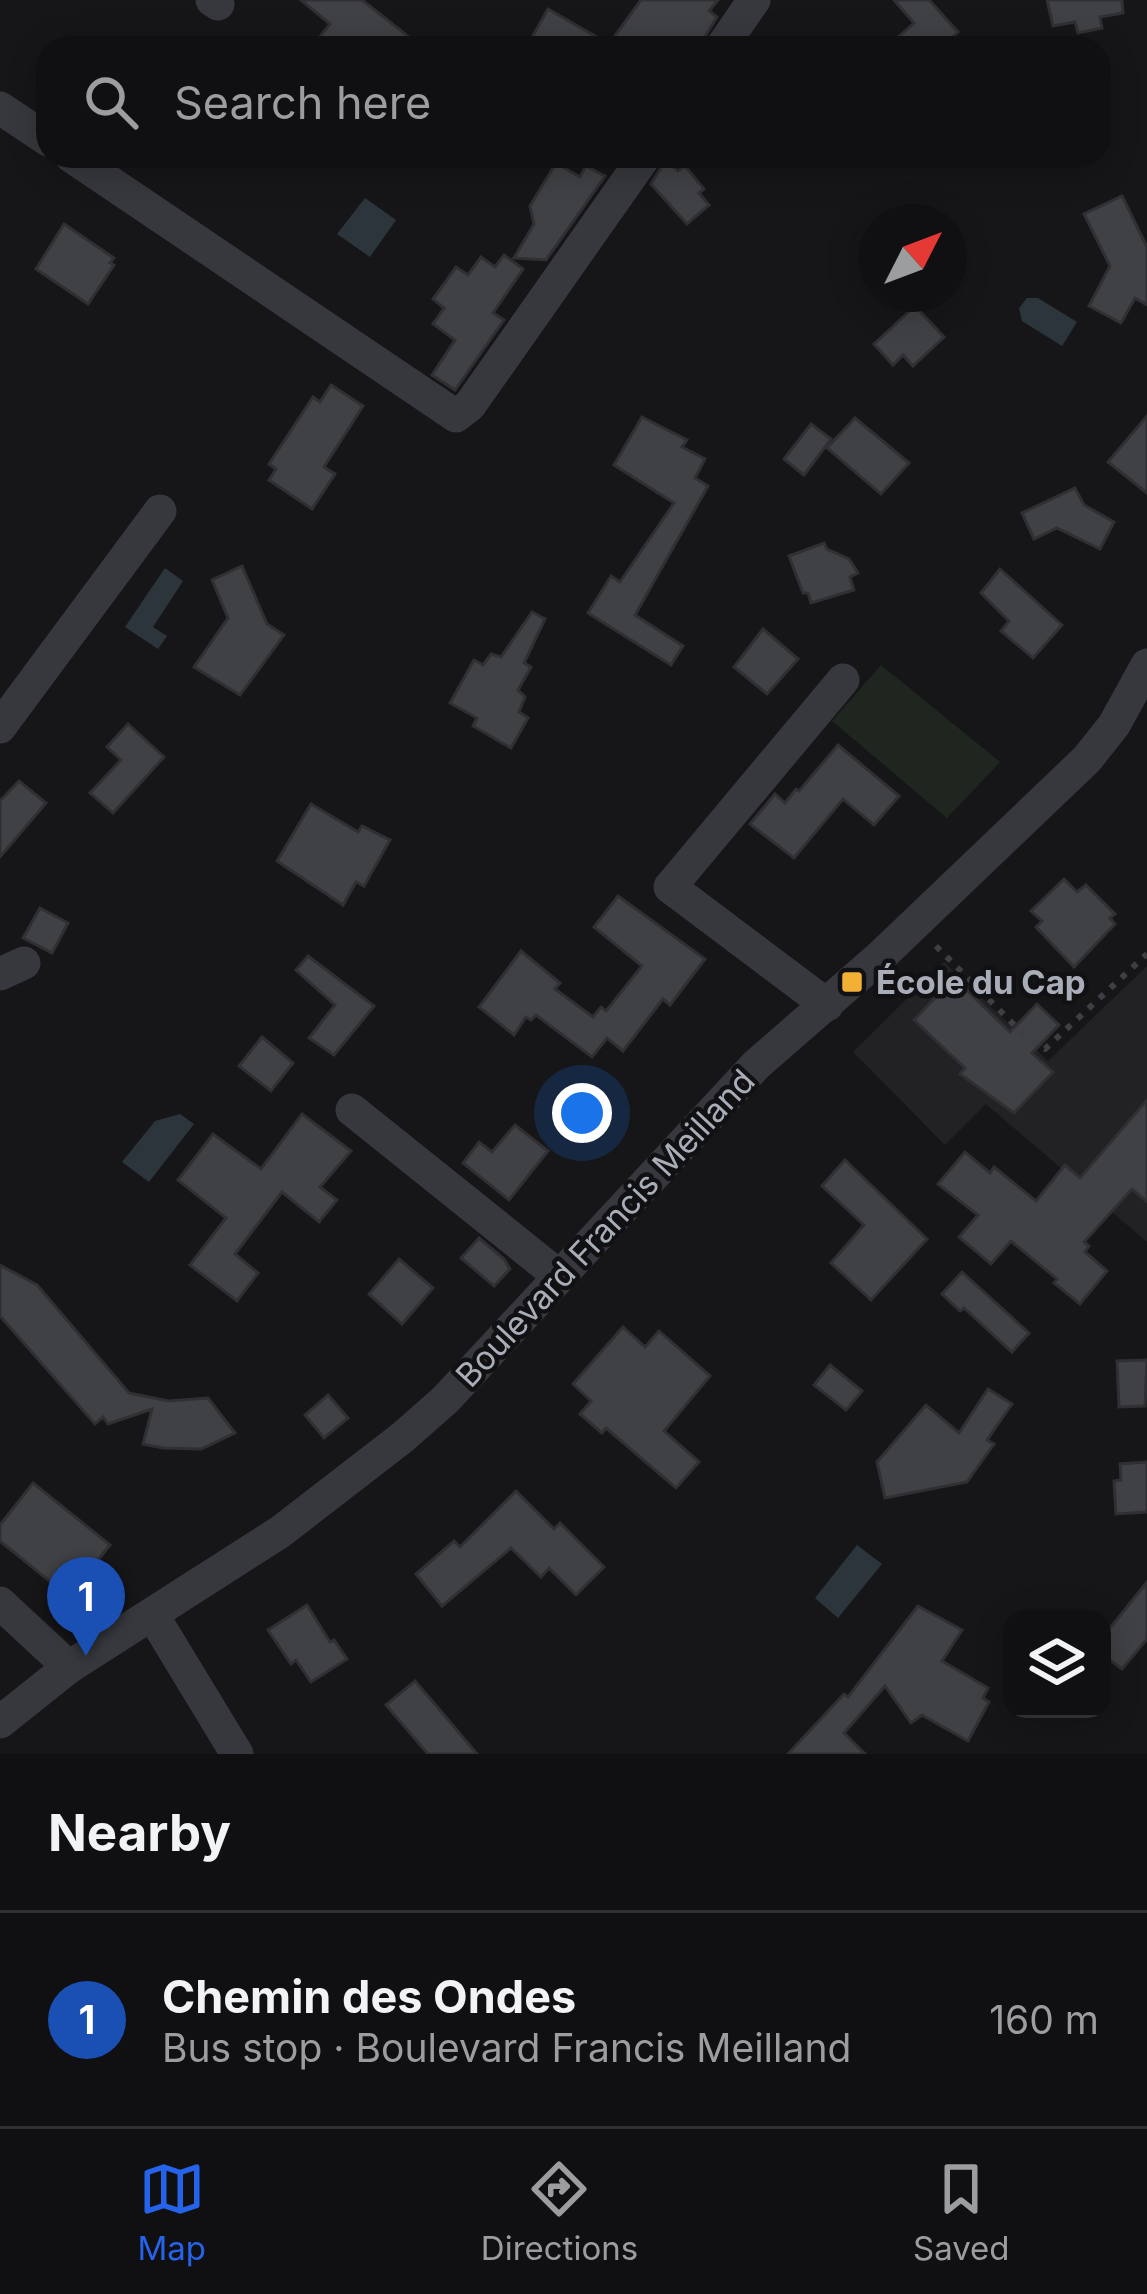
<!DOCTYPE html>
<html lang="en">
<head>
<meta charset="utf-8">
<style>
  body { margin:0; font-family:Inter,sans-serif; background:#19191b; color:#f1f3f6 }
  .controls { position:absolute; right:36px; bottom:36px; display:grid; overflow:hidden; border-radius:24px; box-shadow:0 6px 30px #0003 }
  .controls button { width:108px; height:108px; display:grid; place-items:center; padding:0; border:0; border-bottom:3px solid #303032; background:#101012; color:#f1f3f6; font:60px sans-serif }
  .compass { position:absolute; left:859px; top:204px; width:108px; height:108px; border-radius:50%; background:#101012; box-shadow:0 6px 30px #0003; rotate:48deg }
  .you { position:absolute; left:582px; top:1113px; width:42px; height:42px; margin:-30px; border:9px solid #fff; border-radius:50%; background:#1a73e8; box-shadow:0 0 0 18px #1a73e833 }
  .badge { display:grid; place-items:center; width:78px; height:78px; border-radius:50%; background:#2563eb; color:#fff; font-size:39px; font-weight:700 }
  .pin { position:absolute; translate:-50% -99px; filter:drop-shadow(0 3px 6px #0008) }
  .pin::after { content:''; position:absolute; top:63px; width:42px; height:36px; background:inherit; clip-path:polygon(0 0,100% 0,50% 100%) }
  .list { margin:0; padding:0; list-style:none }
  h2 { display:flex; justify-content:space-between; align-items:center; height:156px; margin:0; padding:0 48px; font-size:51px }
  h2 small { font-size:39px; font-weight:400; color:#9c9d9f }
  .list li { display:grid; grid-template-columns:78px 1fr auto; gap:36px; align-items:center; box-sizing:border-box; height:216px; padding:0 48px; border-top:3px solid #303032 }
  .list b { display:block; font-size:45px; white-space:nowrap }
  .list p { margin:0; font-size:39px; white-space:nowrap; color:#9c9d9f }
  .list em { font-size:39px; font-style:normal; color:#9c9d9f }
  .icon { flex:none; width:66px; height:66px; fill:none; stroke:currentColor; stroke-width:2; stroke-linecap:round; stroke-linejoin:round }
  .map { position:relative; flex:none; width:1147px; height:1754px; overflow:hidden }
  .search { position:absolute; background:#101012; box-shadow:0 6px 30px #0003; left:36px; right:36px; top:36px; height:132px; display:flex; align-items:center; gap:30px; box-sizing:border-box; padding:0 42px; border-radius:36px; color:#9c9d9f; font-size:45px }
  .sheet { height:372px; background:#101012 }
  nav { display:flex; justify-content:space-around; align-items:center; box-sizing:border-box; height:168px; border-top:3px solid #303032; background:#101012; font-size:33px; color:#9c9d9f }
  nav a { display:grid; justify-items:center; gap:6px }
  nav .on { color:#2563eb }
  .map>svg:first-child { display:block }
</style>
</head>
<body>
<div class="map">
<svg width="1147" height="1754" viewBox="0 0 1147 1754">
  <rect width="100%" height="100%" fill="#161618"/>
  <path fill="#222225" d="M 944,962 L 1048,1061 L 1147,966 L 1147,1242 L 986,1104 L 945,1145 L 853,1052 Z"/>
  <path fill="#1e261f" d="M 881,665 L 1000,762 L 947,818 L 832,721 Z"/>
  <g fill="#2c353c">
    <path d="M 365,198 L 396,220 L 370,257 L 337,234 Z"/>
    <path d="M 1027,298 L 1038,298 L 1077,322 L 1062,346 L 1022,321 L 1019,308 Z"/>
    <path d="M 165,568 L 183,581 L 153,627 L 167,636 L 158,649 L 125,627 Z"/>
    <path d="M 180,1114 L 194,1124 L 149,1182 L 122,1162 L 155,1121 Z"/>
    <path d="M 857,1545 L 882,1564 L 838,1618 L 815,1598 Z"/>
  </g>
  <g fill="#404145" stroke="#303034" stroke-width="3">
    <path d="M 301,0 L 362,0 L 423,48 L 311,48 L 330,24 Z"/>
    <path d="M 641,0 L 718,0 L 709,11 L 717,17 L 698,48 L 526,48 L 548,9 L 609,44 Z"/>
    <path d="M 894,0 L 929,0 L 958,32 L 940,48 L 886,48 L 914,23 Z"/>
    <path d="M 1047,0 L 1122,0 L 1123,13 L 1100,17 L 1102,28 L 1078,33 L 1075,22 L 1053,26 Z"/>
    <path d="M 665,161 L 678,171 L 685,166 L 704,189 L 699,193 L 709,205 L 687,224 L 651,184 Z"/>
    <path d="M 556,163 L 580,177 L 586,166 L 605,176 L 546,260 L 514,258 L 534,224 L 530,206 Z"/>
    <path d="M 1122,196 L 1147,247 L 1147,305 L 1135,298 L 1121,323 L 1089,306 L 1110,266 L 1084,214 Z"/>
    <path d="M 64,224 L 114,258 L 110,263 L 114,265 L 88,304 L 36,269 Z"/>
    <path d="M 504,255 L 523,269 L 493,313 L 504,320 L 455,390 L 432,375 L 455,340 L 433,324 L 444,308 L 433,299 L 456,267 L 468,275 L 481,257 L 495,267 Z"/>
    <path d="M 915,306 L 944,337 L 913,366 L 903,355 L 893,365 L 874,344 Z"/>
    <path d="M 331,385 L 363,406 L 324,467 L 335,474 L 312,509 L 269,480 L 276,469 L 269,464 L 313,397 L 320,402 Z"/>
    <path d="M 1147,416 L 1147,493 L 1108,462 Z"/>
    <path d="M 642,417 L 687,440 L 682,447 L 705,459 L 695,478 L 708,486 L 635,615 L 683,646 L 671,665 L 588,613 L 611,576 L 620,582 L 674,503 L 614,465 Z"/>
    <path d="M 855,418 L 909,463 L 881,494 L 827,448 Z"/>
    <path d="M 811,424 L 831,439 L 804,475 L 784,459 Z"/>
    <path d="M 1075,488 L 1084,505 L 1114,522 L 1100,549 L 1057,528 L 1034,539 L 1022,513 Z"/>
    <path d="M 824,543 L 827,549 L 849,559 L 858,573 L 850,577 L 854,590 L 811,603 L 808,593 L 803,593 L 789,556 Z"/>
    <path d="M 242,566 L 267,624 L 284,635 L 240,695 L 194,667 L 228,618 L 212,580 Z"/>
    <path d="M 1000,569 L 1062,625 L 1033,658 L 1001,631 L 1009,621 L 981,593 Z"/>
    <path d="M 532,612 L 545,619 L 524,663 L 531,667 L 518,690 L 525,697 L 519,712 L 528,718 L 511,748 L 473,726 L 477,718 L 450,703 L 474,660 L 483,665 L 491,654 L 501,657 Z"/>
    <path d="M 763,629 L 798,659 L 767,694 L 734,667 Z"/>
    <path d="M 128,724 L 164,757 L 113,813 L 90,793 L 121,760 L 107,747 Z"/>
    <path d="M 838,745 L 899,796 L 874,825 L 843,799 L 794,858 L 750,824 L 775,794 L 785,803 L 796,789 L 799,791 Z"/>
    <path d="M 19,781 L 46,803 L 0,857 L 0,801 Z"/>
    <path d="M 311,804 L 358,832 L 362,826 L 390,840 L 364,886 L 356,882 L 343,905 L 277,861 Z"/>
    <path d="M 1064,879 L 1077,892 L 1086,885 L 1115,914 L 1110,918 L 1115,924 L 1074,967 L 1036,927 L 1042,921 L 1031,911 Z"/>
    <path d="M 618,896 L 705,959 L 670,1005 L 663,999 L 623,1051 L 607,1038 L 592,1057 L 536,1015 L 531,1020 L 526,1017 L 514,1035 L 479,1007 L 521,951 L 560,983 L 555,989 L 593,1017 L 601,1007 L 606,1011 L 642,966 L 594,927 Z"/>
    <path d="M 40,908 L 68,923 L 52,953 L 23,938 Z"/>
    <path d="M 308,956 L 374,1006 L 334,1055 L 309,1038 L 335,1005 L 296,970 Z"/>
    <path d="M 954,978 L 1010,1032 L 1037,1004 L 1059,1025 L 1032,1053 L 1053,1072 L 1014,1113 L 960,1074 L 965,1068 L 914,1020 Z"/>
    <path d="M 262,1037 L 293,1063 L 271,1091 L 239,1066 Z"/>
    <path d="M 1147,1100 L 1147,1202 L 1132,1189 L 1084,1242 L 1089,1246 L 1085,1252 L 1107,1271 L 1080,1304 L 1054,1283 L 1057,1279 L 1011,1241 L 991,1264 L 959,1237 L 978,1215 L 938,1184 L 965,1152 L 990,1173 L 994,1167 L 1036,1201 L 1065,1165 L 1080,1178 Z"/>
    <path d="M 302,1114 L 351,1151 L 320,1187 L 337,1200 L 319,1222 L 282,1192 L 235,1254 L 258,1273 L 237,1301 L 190,1265 L 226,1218 L 178,1180 L 213,1134 L 261,1169 Z"/>
    <path d="M 515,1125 L 548,1151 L 509,1200 L 463,1163 L 479,1142 L 492,1152 Z"/>
    <path d="M 845,1160 L 927,1239 L 871,1300 L 831,1263 L 864,1225 L 822,1186 Z"/>
    <path d="M 479,1238 L 504,1259 L 510,1269 L 494,1286 L 461,1258 Z"/>
    <path d="M 399,1259 L 433,1288 L 402,1324 L 369,1294 Z"/>
    <path d="M 0,1265 L 37,1285 L 129,1393 L 168,1401 L 208,1398 L 235,1433 L 201,1449 L 163,1448 L 143,1444 L 152,1409 L 108,1424 L 103,1417 L 95,1424 L 0,1316 Z"/>
    <path d="M 962,1272 L 1029,1333 L 1012,1352 L 964,1308 L 960,1311 L 942,1294 Z"/>
    <path d="M 623,1327 L 645,1347 L 659,1331 L 710,1376 L 664,1431 L 699,1462 L 676,1488 L 606,1428 L 602,1433 L 580,1414 L 591,1401 L 573,1384 Z"/>
    <path d="M 1147,1360 L 1145,1406 L 1119,1407 L 1117,1361 Z"/>
    <path d="M 830,1365 L 862,1391 L 846,1410 L 814,1385 Z"/>
    <path d="M 988,1389 L 1012,1404 L 987,1440 L 994,1444 L 967,1482 L 885,1498 L 877,1462 L 926,1405 L 959,1433 Z"/>
    <path d="M 328,1395 L 348,1418 L 324,1438 L 305,1415 Z"/>
    <path d="M 1147,1462 L 1147,1512 L 1116,1514 L 1114,1481 L 1121,1480 L 1120,1464 Z"/>
    <path d="M 33,1483 L 110,1545 L 69,1597 L 0,1541 L 0,1525 Z"/>
    <path d="M 516,1491 L 554,1529 L 560,1523 L 604,1567 L 576,1595 L 549,1568 L 541,1577 L 511,1548 L 442,1606 L 416,1574 L 454,1541 L 460,1547 Z"/>
    <path d="M 1147,1582 L 1147,1639 L 1122,1669 L 1102,1654 L 1102,1638 Z"/>
    <path d="M 307,1605 L 330,1642 L 334,1640 L 347,1659 L 311,1682 L 296,1660 L 291,1664 L 268,1630 Z"/>
    <path d="M 918,1606 L 962,1630 L 942,1661 L 988,1688 L 983,1698 L 989,1702 L 968,1741 L 922,1715 L 911,1723 L 885,1686 L 844,1733 L 865,1754 L 788,1754 L 844,1694 L 848,1697 Z"/>
    <path d="M 415,1681 L 439,1709 L 477,1754 L 428,1754 L 386,1705 Z"/>
  </g>
  <g fill="none" stroke-linecap="round" stroke-linejoin="round">
    <path stroke="#3d3f44" stroke-width="6" stroke-dasharray="6 9" stroke-linecap="butt" d="M 936,946 L 1029,1040 L 1045,1049 L 1147,954"/>
    <g stroke="#37383d" stroke-width="33">
      <path d="M 212,0 L 218,4"/>
      <path d="M 721,48 L 754,0"/>
      <path d="M 0,108 L 48,140"/>
      <path d="M 71,156 L 456,416 L 470,405 L 645,156"/>
      <path d="M 0,727 L 160,511"/>
      <path d="M 0,974 L 24,963"/>
      <path d="M 827,1005 L 670,887 L 843,680"/>
      <path d="M 352,1110 L 559,1276"/>
      <path d="M 0,1603 L 69,1667"/>
      <path d="M 152,1614 L 237,1754"/>
      <path d="M 0,1722 L 69,1667 L 280,1532 L 403,1437 L 446,1399 L 756,1065 L 881,956 L 1087,759 L 1114,725 L 1147,665"/>
    </g>
  </g>
  <rect fill="#f2b134" stroke="#111113" stroke-width="4.5" x="840" y="970" width="24" height="24" rx="6"/>
  <g text-anchor="middle" dominant-baseline="central" stroke-width="9" stroke-linejoin="round" paint-order="stroke">
    <g font-size="33" font-weight="bold" fill="#a8adb8" stroke="#111113" text-anchor="start">
      <text x="876" y="982">École du Cap</text>
    </g>
    <g font-size="33" fill="#a8adb8" stroke="#111113">
      <text transform="translate(605 1228) rotate(-47)">Boulevard Francis Meilland</text>
    </g>
  </g>
</svg>
<div class="controls">
<button><svg class="icon" aria-label="layers" viewBox="0 0 24 24"><path d="M12 4l9 5-9 5-9-5zM3 14l9 5 9-5"/></svg></button>
</div>
<svg class="compass" viewBox="-18 -18 36 36"><path d="M0-13l5 13h-10z" fill="#e53935"/><path d="M0 13l5-13h-10z" fill="#9c9d9f"/></svg>
<div class="you"></div>
<div class="pin badge" style="left:86px;top:1656px;background:#1a4fb4">1</div>
<div class="search"><svg class="icon" aria-label="search" viewBox="0 0 24 24"><circle cx="10" cy="10" r="6"/><path d="M15 15l6 6"/></svg>Search here</div>
</div>
<section class="sheet">
<h2>Nearby<small></small></h2>
<ul class="list">
<li><span class="badge" style="background:#1a4fb4">1</span><div><b>Chemin des Ondes</b><p>Bus stop · Boulevard Francis Meilland</p></div><em>160 m</em></li>
</ul>
</section>
<nav>
<a class="on"><svg class="icon" aria-label="map" viewBox="0 0 24 24"><path d="M3 6l6-2 6 2 6-2v14l-6 2-6-2-6 2zM9 4v14M15 6v14"/></svg>Map</a>
<a><svg class="icon" aria-label="directions" viewBox="0 0 24 24"><path d="M12 3l9 9-9 9-9-9zM9 14v-3h6M13 9l2 2-2 2"/></svg>Directions</a>
<a><svg class="icon" aria-label="saved" viewBox="0 0 24 24"><path d="M7 4h10v16l-5-4-5 4z"/></svg>Saved</a>
</nav>
</body>
</html>
